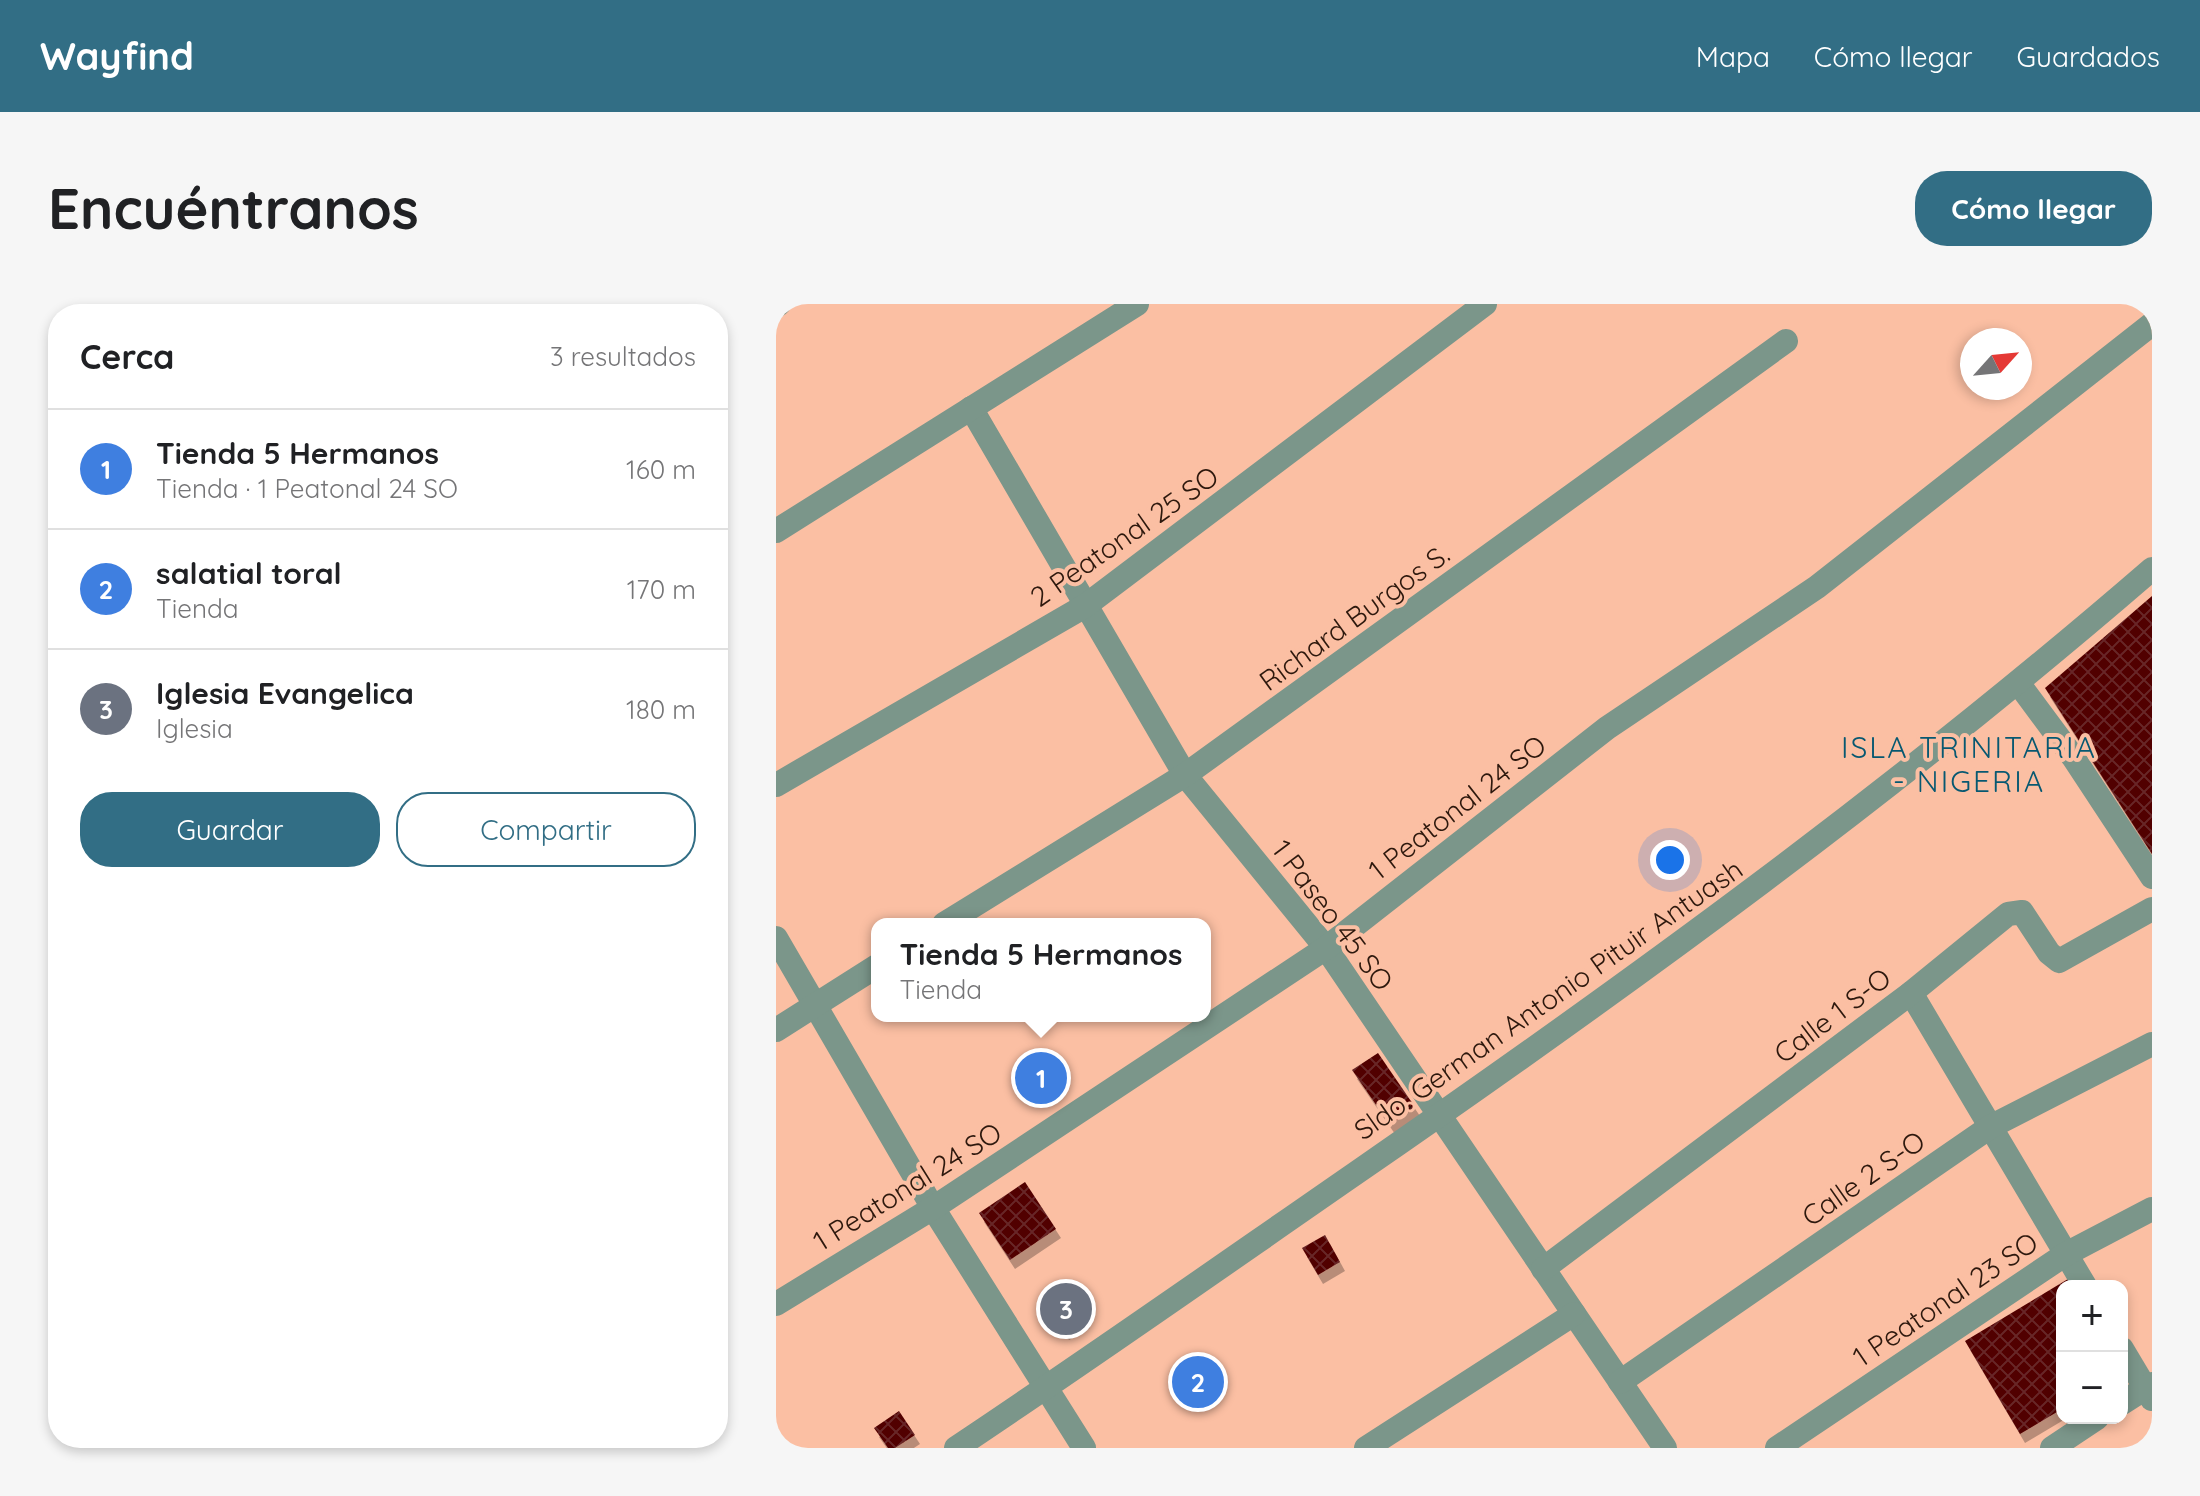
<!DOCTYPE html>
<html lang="es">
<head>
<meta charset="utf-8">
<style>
  body { margin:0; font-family:Quicksand,sans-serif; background:#f6f6f6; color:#202124 }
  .controls { position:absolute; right:24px; bottom:24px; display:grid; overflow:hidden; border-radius:16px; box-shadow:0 4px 12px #0003 }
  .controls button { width:72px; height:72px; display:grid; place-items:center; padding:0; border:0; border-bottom:2px solid #e0e0e0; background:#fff; color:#202124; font:40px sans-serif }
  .compass { position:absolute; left:1184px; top:24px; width:72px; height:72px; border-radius:50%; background:#fff; box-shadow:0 4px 12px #0003; rotate:63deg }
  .you { position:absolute; left:894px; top:556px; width:28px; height:28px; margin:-20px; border:6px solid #fff; border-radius:50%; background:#1a73e8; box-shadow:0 0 0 12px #1a73e833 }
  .badge { display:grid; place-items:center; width:52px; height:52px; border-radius:50%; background:#326e85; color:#fff; font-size:26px; font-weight:700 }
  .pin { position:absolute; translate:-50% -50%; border:4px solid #fff; box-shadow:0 2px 8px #0006 }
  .popup { position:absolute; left:95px; top:614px; width:340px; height:104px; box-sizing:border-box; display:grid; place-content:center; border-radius:16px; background:#fff; filter:drop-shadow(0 2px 6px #0005); font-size:26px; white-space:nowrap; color:#757577 }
  .popup b { font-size:30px; color:#202124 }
  .popup::after { content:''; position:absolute; left:50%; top:100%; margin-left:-16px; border:16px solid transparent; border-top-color:#fff }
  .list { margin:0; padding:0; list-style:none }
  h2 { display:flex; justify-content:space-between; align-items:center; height:104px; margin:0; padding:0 32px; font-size:34px }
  h2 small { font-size:26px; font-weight:400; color:#757577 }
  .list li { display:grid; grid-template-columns:52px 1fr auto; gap:24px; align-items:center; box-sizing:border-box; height:120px; padding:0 32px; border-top:2px solid #e0e0e0 }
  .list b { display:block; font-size:30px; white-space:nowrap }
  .list p { margin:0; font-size:26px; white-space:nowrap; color:#757577 }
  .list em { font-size:26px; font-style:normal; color:#757577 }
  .actions { display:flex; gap:16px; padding:24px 32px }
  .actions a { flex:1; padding:18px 0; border:2px solid #326e85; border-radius:32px; text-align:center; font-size:28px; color:#326e85 }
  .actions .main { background:#326e85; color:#fff }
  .map { position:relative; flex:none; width:1376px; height:1144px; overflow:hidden; border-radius:32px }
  header { display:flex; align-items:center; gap:48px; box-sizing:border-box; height:112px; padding:0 40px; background:#326e85; color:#fff }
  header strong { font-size:38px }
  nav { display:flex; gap:44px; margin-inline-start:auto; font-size:28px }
  .intro { display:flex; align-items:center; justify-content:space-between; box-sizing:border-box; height:192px; padding:0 48px }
  h1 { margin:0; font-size:56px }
  .button { padding:20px 36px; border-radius:32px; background:#326e85; color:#fff; font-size:28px; font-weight:700 }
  main { display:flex; gap:48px; padding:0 48px }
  aside { flex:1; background:#fff; border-radius:32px; box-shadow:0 4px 12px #0003 }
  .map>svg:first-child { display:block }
</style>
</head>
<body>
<header>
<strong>Wayfind</strong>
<nav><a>Mapa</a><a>Cómo llegar</a><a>Guardados</a></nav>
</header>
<div class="intro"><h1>Encuéntranos</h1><a class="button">Cómo llegar</a></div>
<main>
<aside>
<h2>Cerca<small>3 resultados</small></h2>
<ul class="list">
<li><span class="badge" style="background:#3f7fe0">1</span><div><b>Tienda 5 Hermanos</b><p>Tienda · 1 Peatonal 24 SO</p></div><em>160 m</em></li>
<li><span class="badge" style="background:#3f7fe0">2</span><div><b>salatial toral</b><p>Tienda</p></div><em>170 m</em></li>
<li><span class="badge" style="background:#6b7280">3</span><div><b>Iglesia Evangelica</b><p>Iglesia</p></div><em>180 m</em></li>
</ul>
<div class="actions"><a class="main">Guardar</a><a>Compartir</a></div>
</aside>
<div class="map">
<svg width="1376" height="1144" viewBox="0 0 1376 1144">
  <defs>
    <pattern id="building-cross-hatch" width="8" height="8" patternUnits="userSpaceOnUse" patternTransform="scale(2)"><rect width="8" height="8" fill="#510002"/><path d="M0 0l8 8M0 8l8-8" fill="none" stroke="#672526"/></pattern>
    <filter id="shadow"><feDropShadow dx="5" dy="9" stdDeviation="0" flood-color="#0004"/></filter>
  </defs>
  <rect width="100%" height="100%" fill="#fbbfa3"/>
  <g fill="url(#building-cross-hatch)" filter="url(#shadow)">
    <path d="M 1376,292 L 1376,550 L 1269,384 Z"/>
    <path d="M 602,749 L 639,803 L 614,821 L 576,766 Z"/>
    <path d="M 268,754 L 282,781 L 258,793 L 244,767 Z"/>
    <path d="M 249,878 L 280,925 L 234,956 L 203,909 Z"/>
    <path d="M 549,931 L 564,958 L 542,971 L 526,944 Z"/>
    <path d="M 1292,975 L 1296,982 L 1286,982 L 1286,1105 L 1244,1130 L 1189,1037 Z"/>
    <path d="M 292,985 L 309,1015 L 288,1027 L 271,996 Z"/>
    <path d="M 123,1107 L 139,1131 L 119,1144 L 112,1144 L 98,1124 Z"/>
  </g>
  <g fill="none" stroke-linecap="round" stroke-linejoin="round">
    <g stroke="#7b968a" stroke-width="24">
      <path d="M 0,2 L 3,0"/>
      <path d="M 195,104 L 409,471 L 550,644 L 889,1144"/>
      <path d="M 0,227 L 361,0"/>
      <path d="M 1243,380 L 1297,453 L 1376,573"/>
      <path d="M 0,481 L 309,302 L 709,0"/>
      <path d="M 168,620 L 409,471 L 1010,37"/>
      <path d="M 0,634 L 157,904 L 308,1144"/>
      <path d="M 1135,689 L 1309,982"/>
      <path d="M 0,726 L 101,662"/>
      <path d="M 767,965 L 1135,689 L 1232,610 L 1246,608 L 1273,649 L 1283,657 L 1376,605"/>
      <path d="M 0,1000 L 157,904 L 550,644 L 831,424 L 1041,283 L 1376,20"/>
      <path d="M 1346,1045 L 1376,1095"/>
      <path d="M 844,1078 L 1214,823 L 1376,740"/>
      <path d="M 1346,1099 L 1376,1080"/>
      <path d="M 180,1144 C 315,1054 447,961 580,869 C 855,679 1123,484 1376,265"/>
      <path d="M 590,1144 L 798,1010"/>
      <path d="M 1001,1144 L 1290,950 L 1376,905"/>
      <path d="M 1276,1144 L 1321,1114"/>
    </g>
  </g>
  <g text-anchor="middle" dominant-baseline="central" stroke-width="8" stroke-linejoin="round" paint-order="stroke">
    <g font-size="28" fill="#2d180d" stroke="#fbbfa3">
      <text transform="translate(348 232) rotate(-35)">2 Peatonal 25 SO</text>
      <text transform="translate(578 313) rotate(-36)">Richard Burgos S.</text>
      <text transform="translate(681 503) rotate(-38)">1 Peatonal 24 SO</text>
      <text transform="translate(557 611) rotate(53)">1 Paseo 45 SO</text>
      <text transform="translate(772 695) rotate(-35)">Sldo. German Antonio Pituir Antuash</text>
      <text transform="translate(1056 711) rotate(-37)">Calle 1 S-O</text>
      <text transform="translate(1087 874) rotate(-35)">Calle 2 S-O</text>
      <text transform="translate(131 882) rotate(-32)">1 Peatonal 24 SO</text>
      <text transform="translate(1169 995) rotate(-34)">1 Peatonal 23 SO</text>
    </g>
    <g font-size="30" letter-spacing="2" fill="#075871" stroke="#fbbfa3">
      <text x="1193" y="443">ISLA TRINITARIA<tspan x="1193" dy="34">- NIGERIA</tspan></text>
    </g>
  </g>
</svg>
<div class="controls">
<button>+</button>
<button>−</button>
</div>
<svg class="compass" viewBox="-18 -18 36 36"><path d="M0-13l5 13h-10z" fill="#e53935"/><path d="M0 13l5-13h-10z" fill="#757577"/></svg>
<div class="you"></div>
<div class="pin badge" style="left:265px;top:774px;background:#3f7fe0">1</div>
<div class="popup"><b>Tienda 5 Hermanos</b>Tienda</div>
<div class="pin badge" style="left:422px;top:1078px;background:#3f7fe0">2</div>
<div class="pin badge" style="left:290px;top:1005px;background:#6b7280">3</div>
</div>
</main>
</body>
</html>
